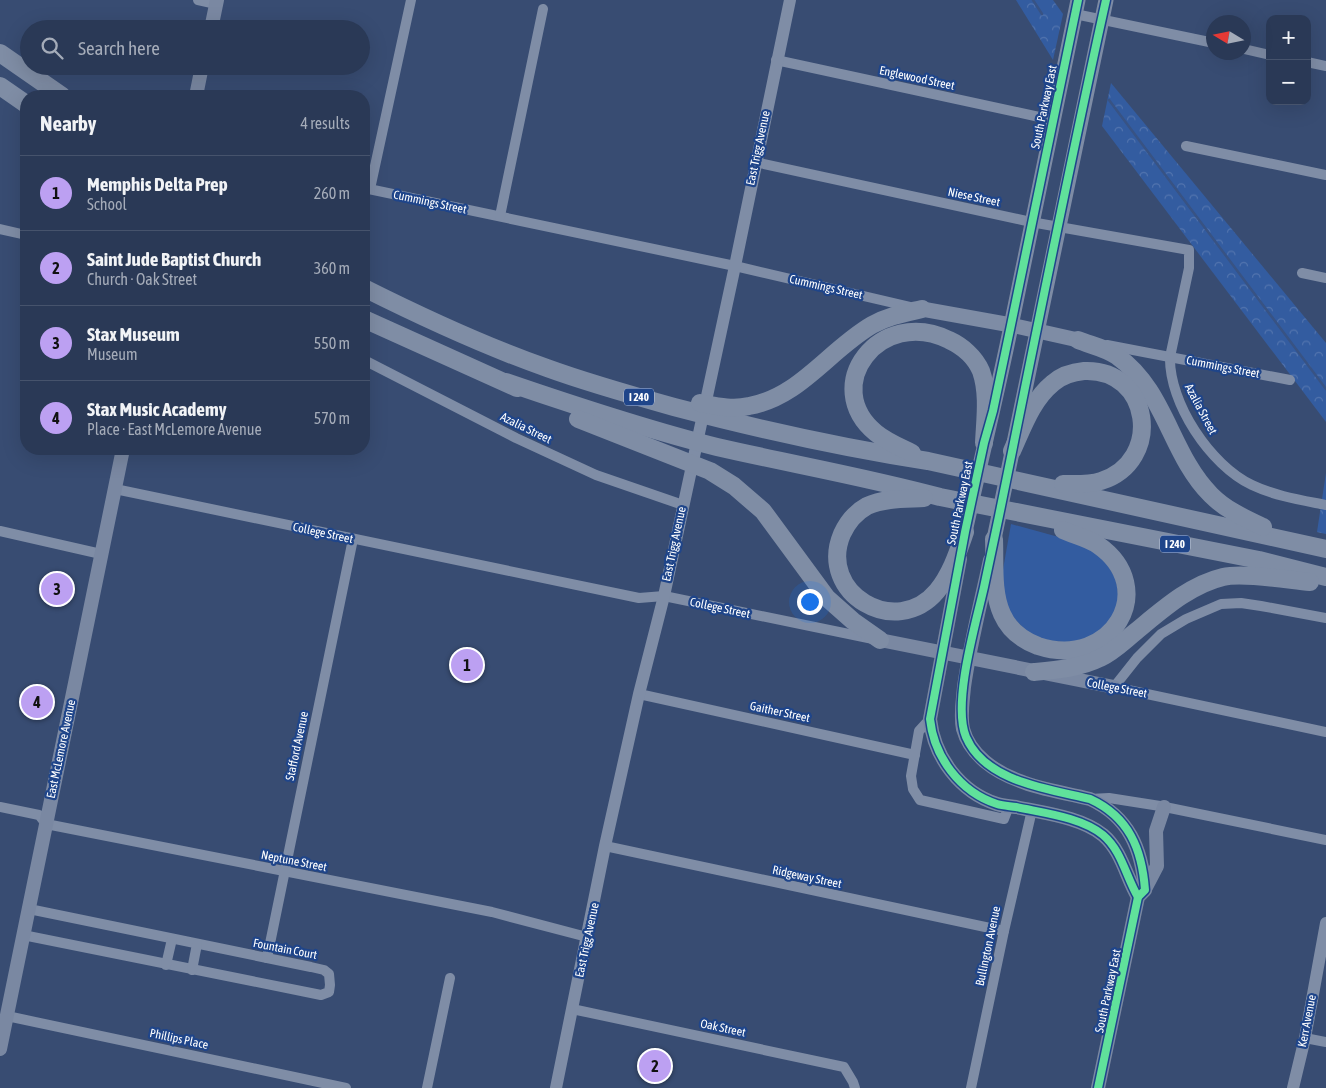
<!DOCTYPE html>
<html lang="en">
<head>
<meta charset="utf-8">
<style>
  body { margin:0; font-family:"Asap Condensed",sans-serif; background:#32405c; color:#f1f3f6 }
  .controls { position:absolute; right:15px; top:15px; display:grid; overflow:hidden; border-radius:10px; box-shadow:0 5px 20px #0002 }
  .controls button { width:45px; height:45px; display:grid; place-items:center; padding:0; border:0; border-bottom:1px solid #46536c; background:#2a3956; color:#f1f3f6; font:25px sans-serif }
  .compass { position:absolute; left:1206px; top:15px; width:45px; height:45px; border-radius:50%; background:#2a3956; box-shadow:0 5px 20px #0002; rotate:280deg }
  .you { position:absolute; left:809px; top:601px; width:18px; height:18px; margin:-12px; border:4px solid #fff; border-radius:50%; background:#1a73e8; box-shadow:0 0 0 8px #1a73e833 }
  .badge { display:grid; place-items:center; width:32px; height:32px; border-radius:50%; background:#bca0f2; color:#111; font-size:16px; font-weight:700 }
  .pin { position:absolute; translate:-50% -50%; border:2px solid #fff; box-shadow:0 1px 5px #0006 }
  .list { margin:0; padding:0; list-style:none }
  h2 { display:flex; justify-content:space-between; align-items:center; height:65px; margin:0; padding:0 20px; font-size:21px }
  h2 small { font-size:16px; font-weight:400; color:#a5acb9 }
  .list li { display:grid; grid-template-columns:32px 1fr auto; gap:15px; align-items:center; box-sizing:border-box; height:75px; padding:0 20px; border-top:1px solid #46536c }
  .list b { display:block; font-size:19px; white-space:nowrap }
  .list p { margin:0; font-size:16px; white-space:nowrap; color:#a5acb9 }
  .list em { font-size:16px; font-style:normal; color:#a5acb9 }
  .icon { flex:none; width:28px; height:28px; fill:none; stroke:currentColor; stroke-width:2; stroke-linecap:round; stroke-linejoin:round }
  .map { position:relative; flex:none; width:1326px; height:1088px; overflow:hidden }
  .search { position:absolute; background:#2a3956; box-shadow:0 5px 20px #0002; left:20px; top:20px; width:350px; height:55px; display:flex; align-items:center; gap:12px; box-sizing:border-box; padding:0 18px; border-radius:28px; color:#a5acb9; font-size:19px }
  .panel { position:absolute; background:#2a3956; box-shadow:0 5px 20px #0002; left:20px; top:90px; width:350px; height:365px; border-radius:20px }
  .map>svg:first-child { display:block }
</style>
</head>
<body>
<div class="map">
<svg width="1326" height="1088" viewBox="0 0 1326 1088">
  <defs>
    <pattern id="forest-crowns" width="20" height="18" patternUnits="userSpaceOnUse" patternTransform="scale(1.25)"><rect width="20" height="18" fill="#335ca0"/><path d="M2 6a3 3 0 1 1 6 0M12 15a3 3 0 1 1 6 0" fill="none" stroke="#5274ae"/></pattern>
  </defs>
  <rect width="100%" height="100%" fill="#384c72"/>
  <path fill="#335ca0" d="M 1011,524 L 1084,544 L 1104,559 L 1116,579 L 1119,599 L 1109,626 L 1081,644 L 1034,639 L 1006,610 L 1002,575 Z"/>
  <g fill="url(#forest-crowns)">
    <path d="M 1016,0 L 1053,0 L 1063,14 L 1053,60 Z"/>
    <path d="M 1111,83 L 1326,343 L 1326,422 L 1102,126 Z"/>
    <path d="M 1326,473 L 1326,534 L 1317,532 Z"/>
  </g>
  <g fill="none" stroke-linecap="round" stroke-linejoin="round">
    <g stroke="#385384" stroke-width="2.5">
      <path d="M 1033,0 L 1042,14"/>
      <path d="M 1109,100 L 1326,389"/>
    </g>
    <g stroke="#7f8da6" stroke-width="10">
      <path d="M 198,0 L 216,4"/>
      <path d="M 1075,14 L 1214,43"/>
      <path d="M 1244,49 L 1270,55"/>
      <path d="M 776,60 L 1053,120"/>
      <path d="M 1307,62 L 1326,66"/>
      <path d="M 1186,146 L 1326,175"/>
      <path d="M 755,162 L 1031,222 L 1189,250 L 1189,268 L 1170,357 C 1169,403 1210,465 1252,485 C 1275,496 1301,500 1326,505"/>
      <path d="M 364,188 L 735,266 L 915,308"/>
      <path d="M 370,189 L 411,0"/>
      <path d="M 500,216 L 543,9"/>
      <path d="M 0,229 L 26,235"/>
      <path d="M 1302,273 L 1326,278"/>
      <path d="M 1107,345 L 1290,380"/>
      <path d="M 364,360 L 516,438 L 596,475 L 683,505"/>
      <path d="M 115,489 L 639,598 L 664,596 L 873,639"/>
      <path d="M 0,531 L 101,554"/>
      <path d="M 1326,618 L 1261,606 L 1241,603 L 1221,604 L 1186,619 L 1161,634 L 1137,658 L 1114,687 L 1326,732"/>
      <path d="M 639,694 L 915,755"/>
      <path d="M 930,719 L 919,731 L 911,776 L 913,789 L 920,800 L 1004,819 L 1009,806"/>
      <path d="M 1090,799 L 1109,798 L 1160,806 L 1326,840"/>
      <path d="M 0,807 L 39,815 L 46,824 L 492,912 L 587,937"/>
      <path d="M 605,846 L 1004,931"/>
      <path d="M 23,935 L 321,995 L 329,992 L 330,985 L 329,974 L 324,970 L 311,967 L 29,909"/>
      <path d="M 267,958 L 353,539"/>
      <path d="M 166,965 L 172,939"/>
      <path d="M 192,970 L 197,944"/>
      <path d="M 572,1009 L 844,1067 L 853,1082 L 855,1088"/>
      <path d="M 7,1016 L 346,1088"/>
      <path d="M 1305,1038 L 1326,1042"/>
      <path d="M 427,1088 L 450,978"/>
      <path d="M 971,1088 L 1004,931 L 1032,810"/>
    </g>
    <g stroke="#7f8da6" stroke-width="12">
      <path d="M 556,1088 L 605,846 L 639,694 L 664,596 L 735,266 L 790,0"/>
      <path d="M 1293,1088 L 1305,1038 L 1326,923"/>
    </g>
    <g stroke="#7a88a2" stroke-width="14">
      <path d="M 211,29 L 217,0"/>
      <path d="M 196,96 L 202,66"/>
      <path d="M 960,559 L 930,719 C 934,757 960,792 997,804 C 1003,806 1010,806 1016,807 C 1043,813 1081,817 1103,835 C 1122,851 1126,877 1138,897"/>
      <path d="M 990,560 C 981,602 970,644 964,687 C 963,700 960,715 963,729 C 970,755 995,772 1020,781 C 1042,790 1067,793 1090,799 C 1129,817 1142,849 1145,890 L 1138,897 L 1098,1088"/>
      <path d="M 880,640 L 1114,687"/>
      <path d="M 1145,889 L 1157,866 L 1156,831 L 1164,807"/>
      <path d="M 0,1049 L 123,449"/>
    </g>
    <g stroke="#7e8ca5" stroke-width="15">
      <path d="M 922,309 L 1011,325 L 1078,340"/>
      <path d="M 965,532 C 980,463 997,395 1011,326 C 1034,217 1055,108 1078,0"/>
      <path d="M 994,539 L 1106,0"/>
    </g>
    <g stroke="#7f8da5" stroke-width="18">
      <path d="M 0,53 L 62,96"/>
      <path d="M 0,86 L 26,104"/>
      <path d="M 364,288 C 424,318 484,346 547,368 C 588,383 631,395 674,407 C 758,429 843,448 928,461 L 1326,549"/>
      <path d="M 364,319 L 517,388"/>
      <path d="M 1078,340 C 1090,345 1106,348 1117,356 C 1166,391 1170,454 1211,495 C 1226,510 1244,518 1263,527"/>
      <path d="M 506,382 C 576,406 645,429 717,447 C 791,464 866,477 940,497 L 1259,560 L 1326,577"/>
      <path d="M 700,403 C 716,406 732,410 749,406 C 800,397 829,350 872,325 C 888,316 905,313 922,309"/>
      <path d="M 578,419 L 710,471 L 734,486 L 763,511 L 827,598 L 853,621 L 880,640"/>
      <path d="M 1012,451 C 1023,427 1032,400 1053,383 C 1061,376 1073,372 1084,371 C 1151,368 1164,461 1101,481 C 1089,485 1075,484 1063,484"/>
      <path d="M 912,453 C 900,447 887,442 876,433 C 819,386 880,306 949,340 C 962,346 975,357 981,371 C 989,394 985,420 984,443"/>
      <path d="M 924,498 C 905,499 885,498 867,506 C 856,512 847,523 842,534 C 817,593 896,640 937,591 C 951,574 958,552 965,532"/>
      <path d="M 994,539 C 995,564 992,592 1002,614 C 1009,630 1022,640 1038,646 C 1112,670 1160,588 1098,545 C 1088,538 1074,535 1063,530"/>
      <path d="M 1034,672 C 1056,670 1080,668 1100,658 C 1113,652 1123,642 1134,633 C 1161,611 1189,585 1223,577 C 1243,572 1288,580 1310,582"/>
    </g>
    <g stroke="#1f458a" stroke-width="11">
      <g id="cycleway">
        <path d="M 1078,0 L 1011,325 L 993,411 L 984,443 L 965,532 L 930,719 C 934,757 960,792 997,804 C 1003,806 1010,806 1016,807 C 1043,813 1081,817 1103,835 C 1122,851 1126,877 1138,897"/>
        <path d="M 1098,1088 L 1138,897 L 1145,890 C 1142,849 1129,817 1090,799 C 1049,789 985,782 966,737 C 952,703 976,623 984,587 C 989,563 994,540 999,516 C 1034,344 1068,171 1106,0"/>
      </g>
    </g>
    <use href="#cycleway" stroke="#60e19b" stroke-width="8"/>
  </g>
  <g text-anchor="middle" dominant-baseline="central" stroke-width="4.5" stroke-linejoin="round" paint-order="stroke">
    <g fill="#1f458a" stroke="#bcc7dc" stroke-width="1">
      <rect x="624" y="388.5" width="30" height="17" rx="4"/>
      <rect x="1160" y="535.5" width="30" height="17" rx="4"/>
    </g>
    <g font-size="11" font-weight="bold" fill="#fff">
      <text x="639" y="397">I 240</text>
      <text x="1175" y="544">I 240</text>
    </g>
    <g font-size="12" fill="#fff" stroke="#1f458a">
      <text transform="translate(917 78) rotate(12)">Englewood Street</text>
      <text transform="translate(1044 107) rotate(-78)">South Parkway East</text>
      <text transform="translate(758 148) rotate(-78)">East Trigg Avenue</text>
      <text transform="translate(974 197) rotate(12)">Niese Street</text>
      <text transform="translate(430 202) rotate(12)">Cummings Street</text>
      <text transform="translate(826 287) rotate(13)">Cummings Street</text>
      <text transform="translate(1223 367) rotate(11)">Cummings Street</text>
      <text transform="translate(1201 409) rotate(62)">Azalia Street</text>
      <text transform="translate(526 428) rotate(26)">Azalia Street</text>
      <text transform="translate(960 503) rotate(-78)">South Parkway East</text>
      <text transform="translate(323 533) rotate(12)">College Street</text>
      <text transform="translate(674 544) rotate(-78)">East Trigg Avenue</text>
      <text transform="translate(720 608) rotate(12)">College Street</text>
      <text transform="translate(1117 688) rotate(11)">College Street</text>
      <text transform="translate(780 712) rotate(12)">Gaither Street</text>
      <text transform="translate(297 746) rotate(-78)">Stafford Avenue</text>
      <text transform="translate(61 749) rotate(-78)">East McLemore Avenue</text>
      <text transform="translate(294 861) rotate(11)">Neptune Street</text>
      <text transform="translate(807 877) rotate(12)">Ridgeway Street</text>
      <text transform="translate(587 940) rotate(-78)">East Trigg Avenue</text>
      <text transform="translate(988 946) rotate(-78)">Bullington Avenue</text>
      <text transform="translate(285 949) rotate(11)">Fountain Court</text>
      <text transform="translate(1108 991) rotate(-78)">South Parkway East</text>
      <text transform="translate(1307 1021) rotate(-79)">Kerr Avenue</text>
      <text transform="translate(723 1028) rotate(12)">Oak Street</text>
      <text transform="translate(179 1039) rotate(12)">Phillips Place</text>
    </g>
  </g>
</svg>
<div class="controls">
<button>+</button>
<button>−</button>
</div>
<svg class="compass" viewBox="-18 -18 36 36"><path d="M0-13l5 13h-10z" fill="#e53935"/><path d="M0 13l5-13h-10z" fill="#a5acb9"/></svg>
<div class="you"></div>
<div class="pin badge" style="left:467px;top:665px">1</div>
<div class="pin badge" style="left:655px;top:1066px">2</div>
<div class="pin badge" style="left:57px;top:589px">3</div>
<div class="pin badge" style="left:37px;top:702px">4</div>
<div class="search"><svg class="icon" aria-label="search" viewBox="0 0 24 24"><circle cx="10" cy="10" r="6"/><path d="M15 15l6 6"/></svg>Search here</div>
<section class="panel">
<h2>Nearby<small>4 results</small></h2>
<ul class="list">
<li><span class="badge">1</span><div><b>Memphis Delta Prep</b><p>School</p></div><em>260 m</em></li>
<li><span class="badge">2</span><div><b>Saint Jude Baptist Church</b><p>Church · Oak Street</p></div><em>360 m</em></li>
<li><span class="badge">3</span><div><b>Stax Museum</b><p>Museum</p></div><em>550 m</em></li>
<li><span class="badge">4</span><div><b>Stax Music Academy</b><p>Place · East McLemore Avenue</p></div><em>570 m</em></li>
</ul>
</section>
</div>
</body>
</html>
